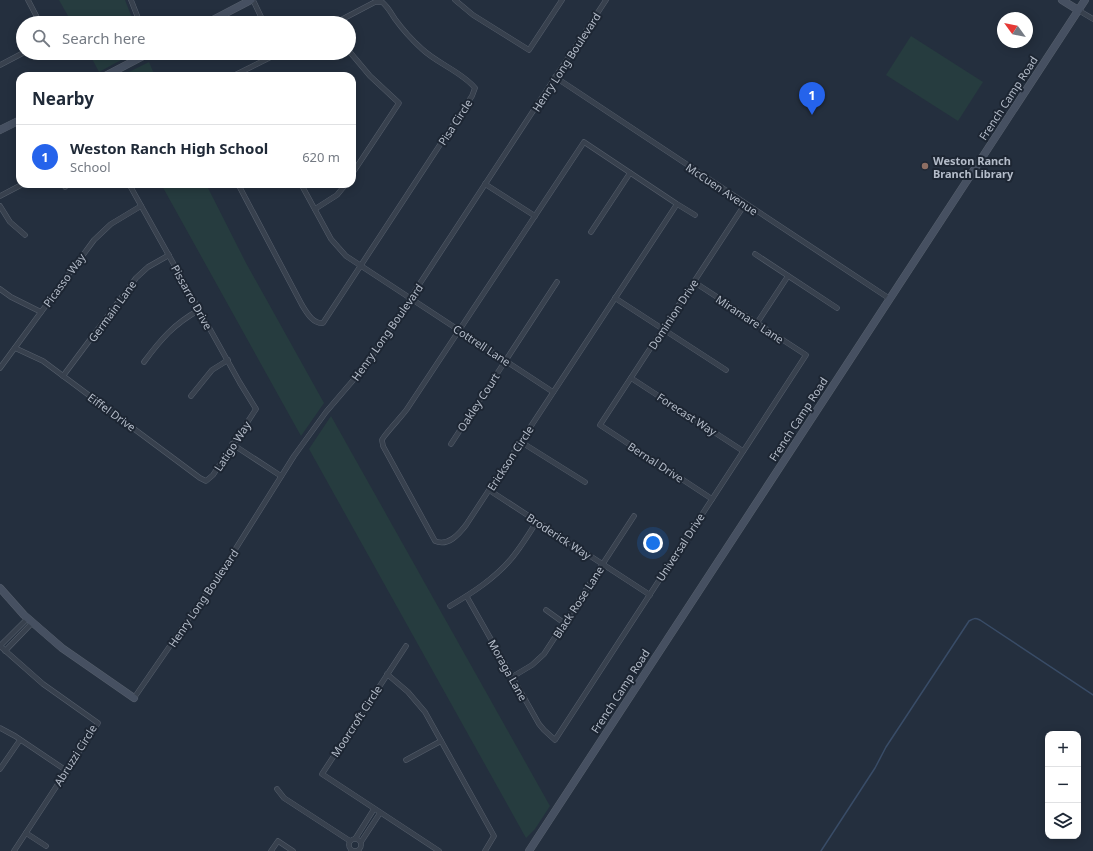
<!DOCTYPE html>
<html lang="en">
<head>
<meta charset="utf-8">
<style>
  body { margin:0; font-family:"Noto Sans",sans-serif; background:#f2f2f3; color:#1f2937 }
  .controls { position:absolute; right:12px; bottom:12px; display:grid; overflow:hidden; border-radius:8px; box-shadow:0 2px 10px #0003 }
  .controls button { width:36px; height:36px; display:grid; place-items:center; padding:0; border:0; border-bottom:1px solid #e0e1e3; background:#fff; color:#1f2937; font:20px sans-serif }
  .compass { position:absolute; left:997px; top:12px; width:36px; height:36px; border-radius:50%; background:#fff; box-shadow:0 2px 10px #0003; rotate:303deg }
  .you { position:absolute; left:653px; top:543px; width:14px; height:14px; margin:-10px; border:3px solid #fff; border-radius:50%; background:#1a73e8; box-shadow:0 0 0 6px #1a73e833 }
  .badge { display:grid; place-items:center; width:26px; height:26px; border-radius:50%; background:#2563eb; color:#fff; font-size:13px; font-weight:700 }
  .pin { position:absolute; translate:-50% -33px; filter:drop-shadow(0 1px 2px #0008) }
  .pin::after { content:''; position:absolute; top:21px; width:14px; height:12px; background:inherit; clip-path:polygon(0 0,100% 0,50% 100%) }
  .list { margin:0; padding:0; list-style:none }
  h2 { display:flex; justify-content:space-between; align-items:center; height:52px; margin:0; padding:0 16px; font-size:17px }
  h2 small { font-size:13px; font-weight:400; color:#747a83 }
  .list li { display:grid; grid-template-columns:26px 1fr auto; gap:12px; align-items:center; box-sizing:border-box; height:64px; padding:0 16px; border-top:1px solid #e0e1e3 }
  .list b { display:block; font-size:15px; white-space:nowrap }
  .list p { margin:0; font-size:13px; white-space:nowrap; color:#747a83 }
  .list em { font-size:13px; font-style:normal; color:#747a83 }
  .icon { flex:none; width:22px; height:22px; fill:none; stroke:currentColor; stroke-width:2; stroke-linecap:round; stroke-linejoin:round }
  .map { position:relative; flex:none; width:1093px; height:851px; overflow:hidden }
  .search { position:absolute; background:#fff; box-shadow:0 2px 10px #0003; left:16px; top:16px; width:340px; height:44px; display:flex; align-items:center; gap:10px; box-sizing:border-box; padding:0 14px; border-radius:22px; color:#747a83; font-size:15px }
  .panel { position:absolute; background:#fff; box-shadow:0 2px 10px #0003; left:16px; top:72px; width:340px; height:116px; border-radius:12px }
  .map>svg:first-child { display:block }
</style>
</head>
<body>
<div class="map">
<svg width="1093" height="851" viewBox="0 0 1093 851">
  <rect width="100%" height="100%" fill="#242f3e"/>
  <g fill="#263c3f">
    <path d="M 59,0 L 125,0 L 134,23 L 72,23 Z"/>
    <path d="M 911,36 L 983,82 L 958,121 L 886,75 Z"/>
    <path d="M 89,53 L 134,53 L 99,72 Z"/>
    <path d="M 149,62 L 155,76 L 121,76 Z"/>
    <path d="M 161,184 L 206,184 L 246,263 L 324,403 L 301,436 Z"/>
    <path d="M 331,416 L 550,806 L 535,829 L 526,838 L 309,449 Z"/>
  </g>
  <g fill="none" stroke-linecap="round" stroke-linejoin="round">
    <path stroke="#394c67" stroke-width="1.5" d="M 821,851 L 875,768 L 886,747 L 969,621 C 974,618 975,618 980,620 L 1093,695"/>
    <g stroke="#565f6c" stroke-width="5.5">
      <g id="street">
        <path d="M 28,0 L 40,23"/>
        <path d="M 131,0 L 140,23"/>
        <path d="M 253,0 L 264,23"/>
        <path d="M 455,0 L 473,15 L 529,50 L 562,0"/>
        <path d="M 1078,10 L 1093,19"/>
        <path d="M 349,51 L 370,76 L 399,103 L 352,174"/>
        <path d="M 0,65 L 23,53"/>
        <path d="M 233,76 L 279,53"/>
        <path d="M 555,77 L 890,299"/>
        <path d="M 64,184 L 65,187"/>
        <path d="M 238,184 L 302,305 C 307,313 313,324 323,323 L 472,96 L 475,88 C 462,72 438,64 422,49 C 412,40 403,30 395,19 C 391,13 388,7 382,2 L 375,2 L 335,23"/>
        <path d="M 301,184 L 331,239 L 346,256 L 553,392"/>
        <path d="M 485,184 L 535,216"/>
        <path d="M 0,196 L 23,184"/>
        <path d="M 677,204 L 466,525 C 459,534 448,547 435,541 L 383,446 C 383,445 382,441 382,440 C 383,436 403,415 407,409 L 584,142 L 677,204 L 695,215"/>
        <path d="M 0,206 L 10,222 L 25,235"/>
        <path d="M 315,209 L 337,195 L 346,184"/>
        <path d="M 591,232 L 630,173"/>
        <path d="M 755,254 L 837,308"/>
        <path d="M 0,289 L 11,297 L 41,312"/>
        <path d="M 615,298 L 726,370"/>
        <path d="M 757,323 L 788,276"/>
        <path d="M 15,348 L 43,361 L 200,478 L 206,481 L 213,475 L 256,409 L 240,383 L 129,184"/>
        <path d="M 144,362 C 161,339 174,324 199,310"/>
        <path d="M 0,368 L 94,240 L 111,224 L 141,206"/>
        <path d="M 63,376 L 136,278 L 148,267 L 169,255"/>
        <path d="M 631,378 L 743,451"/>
        <path d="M 191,396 L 212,370 L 228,360"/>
        <path d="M 521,442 L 585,482"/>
        <path d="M 232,444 L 281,476"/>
        <path d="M 451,444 L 557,282"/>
        <path d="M 489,490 L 650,595"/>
        <path d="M 712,499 L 600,425 L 745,204"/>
        <path d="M 467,597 L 539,724 L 544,730 L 555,740 L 806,355 L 694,282"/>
        <path d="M 450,606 C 472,593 494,579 511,559 C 521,547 529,534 537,521"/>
        <path d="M 546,610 L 564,623"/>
        <path d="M 0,646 L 43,684 L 98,723 L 14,851"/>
        <path d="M 0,646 L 28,618"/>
        <path d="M 406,646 L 322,774 L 439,851"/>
        <path d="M 5,651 L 32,623"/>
        <path d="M 387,674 L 408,692 L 425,712 L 494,836 L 485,851"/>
        <path d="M 512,677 L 532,665 L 544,654 L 634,516"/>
        <path d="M 134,698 L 221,572 L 294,456 L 326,412 L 367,364 L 606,0"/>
        <path d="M 0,728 L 15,736 L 67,771"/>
        <path d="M 406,760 L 441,741"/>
        <path d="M 0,769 L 20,740"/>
        <path d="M 277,789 L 284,798 L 350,841"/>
        <path d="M 26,833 L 46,846"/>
        <path d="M 355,839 L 374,809"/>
        <circle cx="355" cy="845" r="6"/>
        <path d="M 361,842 L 380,813"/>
        <path d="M 271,851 L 278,841 L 293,851"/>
      </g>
    </g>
    <g stroke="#565f6c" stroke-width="8">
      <g id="secondary">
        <path d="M 1062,0 L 1078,10"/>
        <path d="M 207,23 L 251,0"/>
        <path d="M 105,76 L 149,53"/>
        <path d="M 0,130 L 20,120"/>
        <path d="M 0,588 L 24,615 L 62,648 L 134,698"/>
        <path d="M 529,851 L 1085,0"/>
      </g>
    </g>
    <use href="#street" stroke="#38414e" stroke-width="4.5"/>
    <use href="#secondary" stroke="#465061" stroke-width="7"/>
  </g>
  <circle fill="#8d6e63" stroke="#1d2633" stroke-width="1.5" cx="925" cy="166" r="4"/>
  <g text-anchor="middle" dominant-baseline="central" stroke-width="4" stroke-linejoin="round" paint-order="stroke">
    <g font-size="11" fill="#b4bcc9" stroke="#1d2633">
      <text transform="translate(566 62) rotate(-57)">Henry Long Boulevard</text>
      <text transform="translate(1008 98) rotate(-57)">French Camp Road</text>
      <text transform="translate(455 122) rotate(-57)">Pisa Circle</text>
      <text transform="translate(722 189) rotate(34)">McCuen Avenue</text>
      <text transform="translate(64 280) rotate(-54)">Picasso Way</text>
      <text transform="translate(192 297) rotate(61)">Pissarro Drive</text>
      <text transform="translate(112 311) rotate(-54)">Germain Lane</text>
      <text transform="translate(673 314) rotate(-57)">Dominion Drive</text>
      <text transform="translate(750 319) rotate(33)">Miramare Lane</text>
      <text transform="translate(387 332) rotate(-55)">Henry Long Boulevard</text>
      <text transform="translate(482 345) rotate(33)">Cottrell Lane</text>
      <text transform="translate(478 402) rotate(-57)">Oakley Court</text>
      <text transform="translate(112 412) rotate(36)">Eiffel Drive</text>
      <text transform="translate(687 414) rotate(33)">Forecast Way</text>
      <text transform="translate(798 419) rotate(-57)">French Camp Road</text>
      <text transform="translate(232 446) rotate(-57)">Latigo Way</text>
      <text transform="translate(510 458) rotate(-57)">Erickson Circle</text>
      <text transform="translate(656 462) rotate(33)">Bernal Drive</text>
      <text transform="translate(559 536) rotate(33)">Broderick Way</text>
      <text transform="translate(680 547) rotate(-57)">Universal Drive</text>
      <text transform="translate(203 598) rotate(-56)">Henry Long Boulevard</text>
      <text transform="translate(578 602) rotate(-57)">Black Rose Lane</text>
      <text transform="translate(508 670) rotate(61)">Moraga Lane</text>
      <text transform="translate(620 691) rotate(-57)">French Camp Road</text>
      <text transform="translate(356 721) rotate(-57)">Moorcroft Circle</text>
      <text transform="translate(75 755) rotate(-58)">Abruzzi Circle</text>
    </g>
    <g font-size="11" font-weight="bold" fill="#b4bcc9" stroke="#1d2633" text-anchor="start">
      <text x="933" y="160">Weston Ranch<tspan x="933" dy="13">Branch Library</tspan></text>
    </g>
  </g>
</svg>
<div class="controls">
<button>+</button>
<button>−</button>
<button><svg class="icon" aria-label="layers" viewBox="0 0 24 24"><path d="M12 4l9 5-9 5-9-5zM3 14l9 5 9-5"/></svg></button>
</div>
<svg class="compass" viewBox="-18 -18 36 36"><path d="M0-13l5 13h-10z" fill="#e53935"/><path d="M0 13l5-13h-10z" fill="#747a83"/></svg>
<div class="you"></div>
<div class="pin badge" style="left:812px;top:115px">1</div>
<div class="search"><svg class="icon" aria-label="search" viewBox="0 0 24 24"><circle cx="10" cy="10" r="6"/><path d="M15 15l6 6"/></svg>Search here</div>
<section class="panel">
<h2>Nearby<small></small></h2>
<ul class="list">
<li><span class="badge">1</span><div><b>Weston Ranch High School</b><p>School</p></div><em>620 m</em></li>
</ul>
</section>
</div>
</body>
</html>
